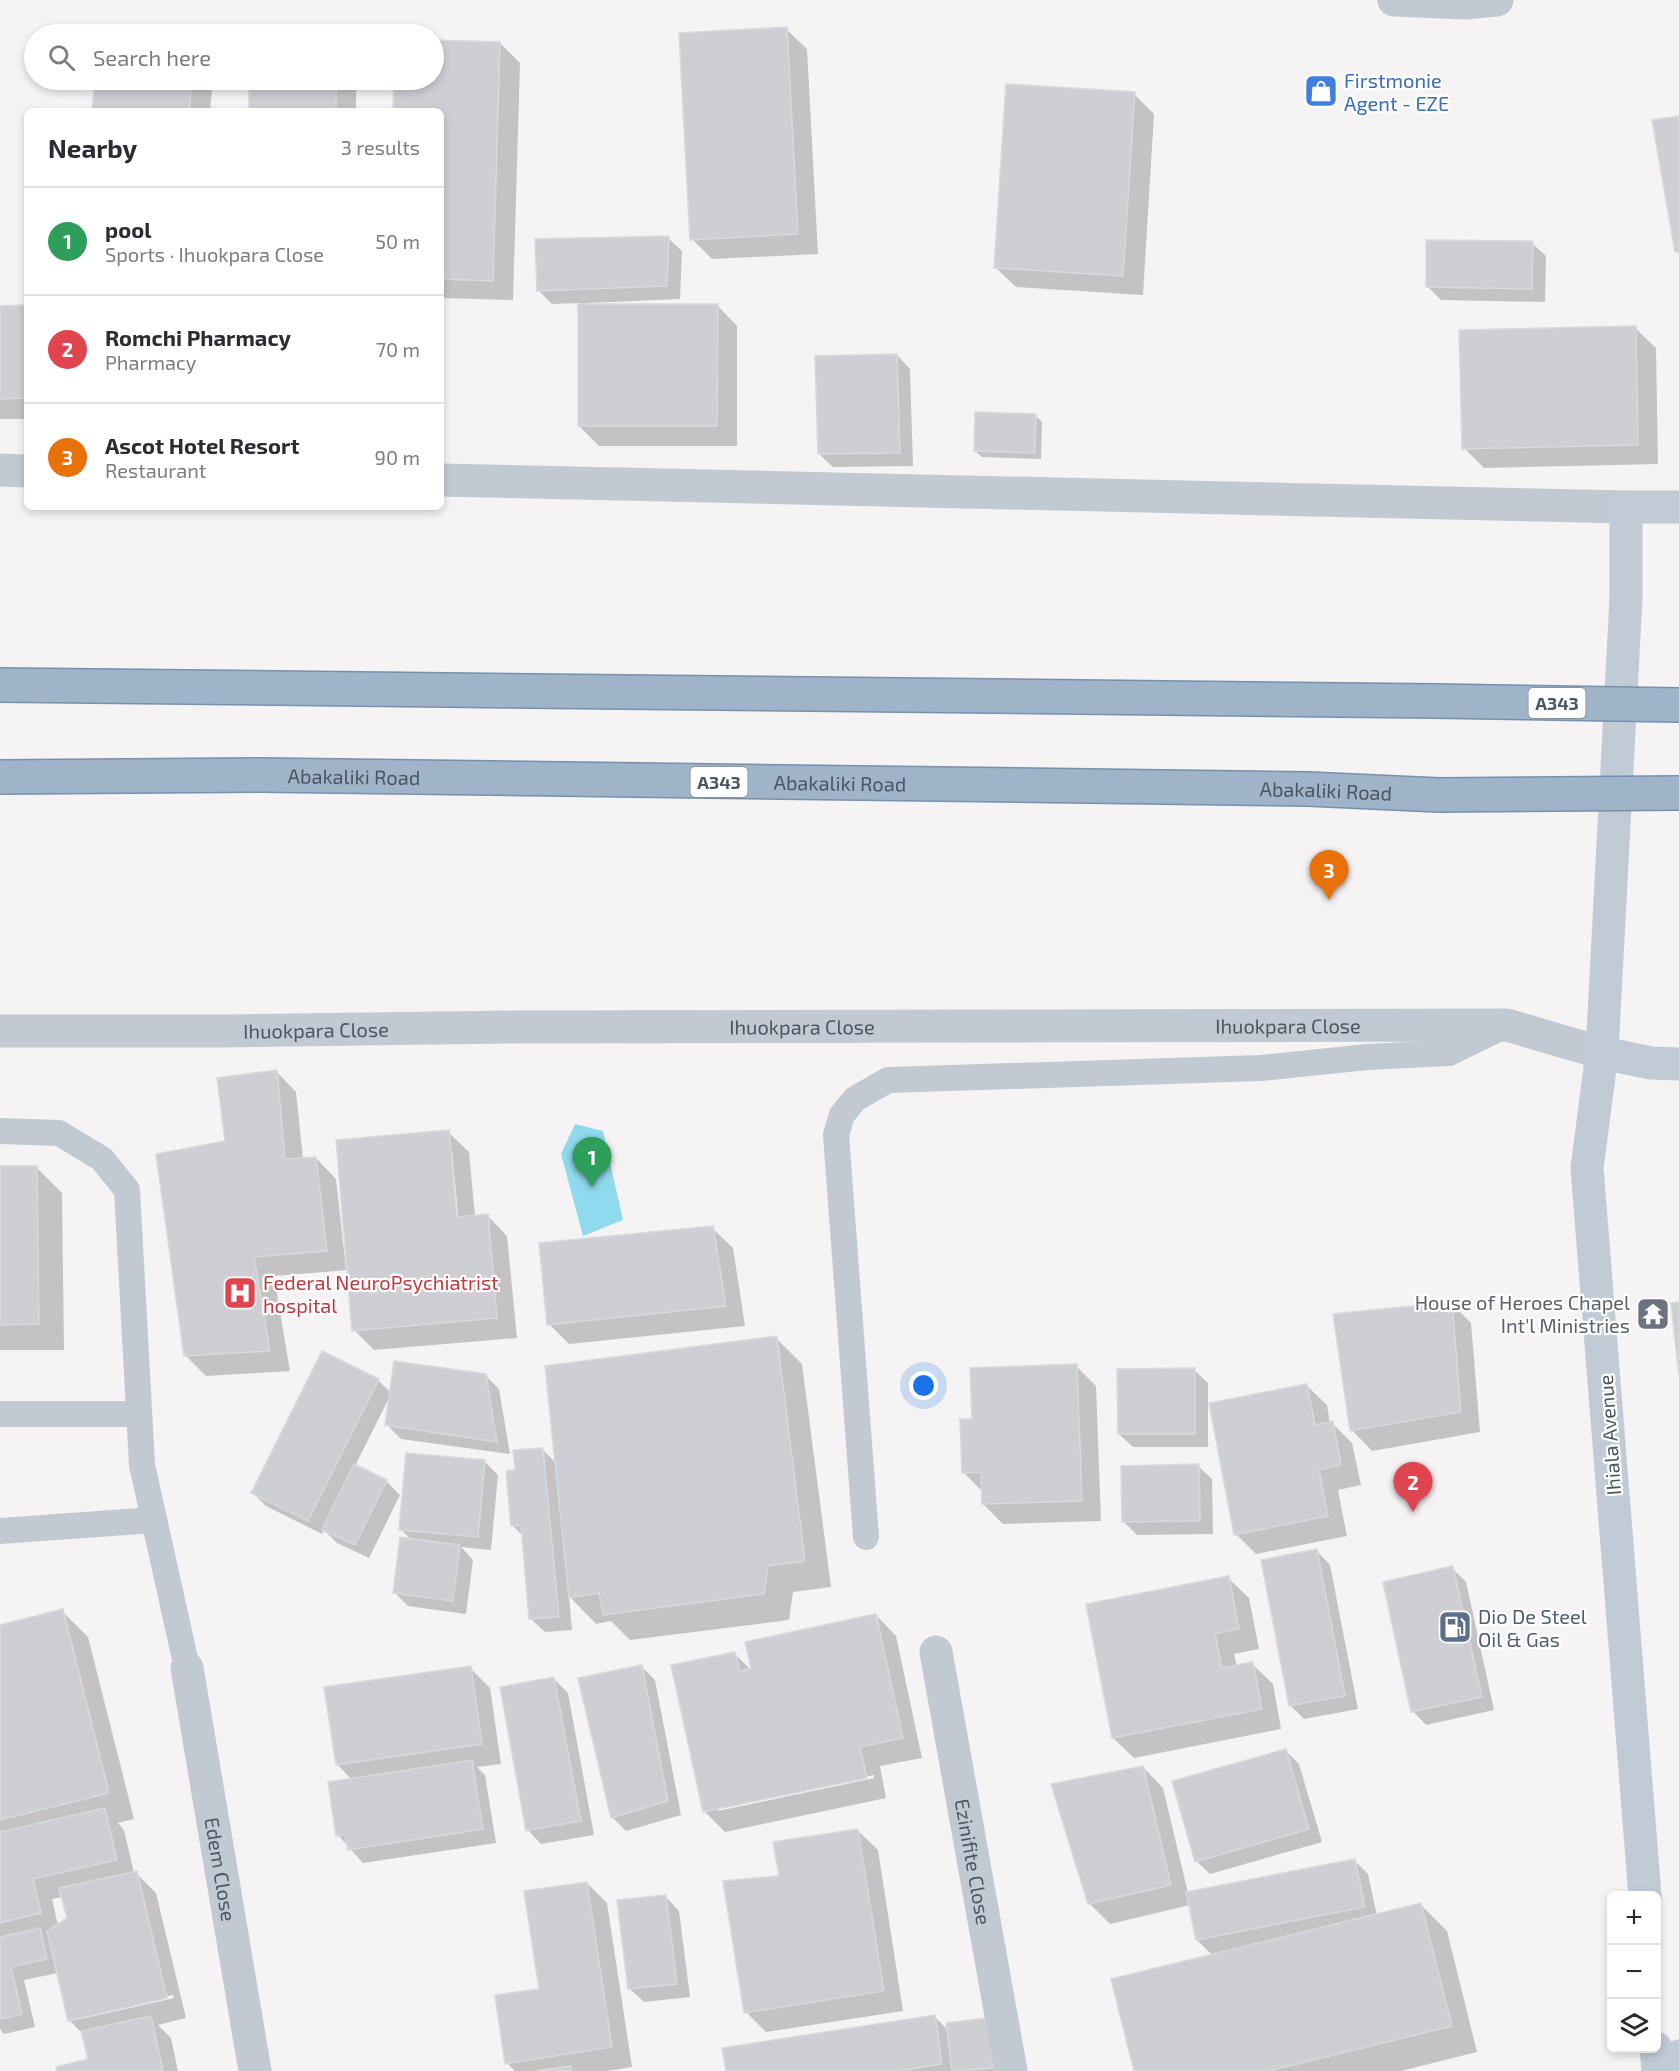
<!DOCTYPE html>
<html lang="en">
<head>
<meta charset="utf-8">
<style>
  body { margin:0; font-family:"Exo 2",sans-serif; background:#f2f2f3; color:#2b2b33 }
  .controls { position:absolute; right:18px; bottom:18px; display:grid; overflow:hidden; border-radius:9px; box-shadow:0 3px 9px #0003 }
  .controls button { width:54px; height:54px; display:grid; place-items:center; padding:0; border:0; border-bottom:2px solid #e1e1e2; background:#fff; color:#2b2b33; font:30px sans-serif }
  .you { position:absolute; left:924px; top:1386px; width:21px; height:21px; margin:-15px; border:4px solid #fff; border-radius:50%; background:#1a73e8; box-shadow:0 0 0 9px #1a73e833 }
  .badge { display:grid; place-items:center; width:39px; height:39px; border-radius:50%; background:#2563eb; color:#fff; font-size:20px; font-weight:700 }
  .pin { position:absolute; translate:-50% -50px; filter:drop-shadow(0 2px 3px #0008) }
  .pin::after { content:''; position:absolute; top:32px; width:21px; height:18px; background:inherit; clip-path:polygon(0 0,100% 0,50% 100%) }
  .list { margin:0; padding:0; list-style:none }
  h2 { display:flex; justify-content:space-between; align-items:center; height:78px; margin:0; padding:0 24px; font-size:26px }
  h2 small { font-size:20px; font-weight:400; color:#7c7c81 }
  .list li { display:grid; grid-template-columns:39px 1fr auto; gap:18px; align-items:center; box-sizing:border-box; height:108px; padding:0 24px; border-top:2px solid #e1e1e2 }
  .list b { display:block; font-size:22px; white-space:nowrap }
  .list p { margin:0; font-size:20px; white-space:nowrap; color:#7c7c81 }
  .list em { font-size:20px; font-style:normal; color:#7c7c81 }
  .icon { flex:none; width:33px; height:33px; fill:none; stroke:currentColor; stroke-width:2; stroke-linecap:round; stroke-linejoin:round }
  .map { position:relative; flex:none; width:1679px; height:2071px; overflow:hidden }
  .search { position:absolute; background:#fff; box-shadow:0 3px 9px #0003; left:24px; top:24px; width:420px; height:66px; display:flex; align-items:center; gap:15px; box-sizing:border-box; padding:0 21px; border-radius:33px; color:#7c7c81; font-size:22px }
  .panel { position:absolute; background:#fff; box-shadow:0 3px 9px #0003; left:24px; top:108px; width:420px; height:402px; border-radius:9px }
  .map>svg:first-child { display:block }
</style>
</head>
<body>
<div class="map">
<svg width="1679" height="2071" viewBox="0 0 1679 2071">
  <rect width="100%" height="100%" fill="#f5f3f3"/>
  <path fill="#90daee" d="M 575,1124 L 603,1131 L 623,1220 L 583,1236 L 561,1154 Z"/>
  <g fill="#0003" fill-rule="evenodd">
    <path d="M 101,29 L 169,34 L 101,34 Z"/>
    <path d="M 786,29 L 807,49 L 818,254 L 712,259 L 692,239 Z"/>
    <path d="M 434,41 L 500,43 L 520,63 L 513,300 L 441,298 L 441,111 L 394,111 L 395,80 L 434,80 Z"/>
    <path d="M 97,80 L 213,80 L 210,111 L 94,111 Z"/>
    <rect x="251" y="80" width="105" height="31"/>
    <path d="M 1134,94 L 1154,114 L 1143,295 L 1016,287 L 995,267 Z"/>
    <path d="M 668,238 L 682,251 L 680,299 L 588,303 L 588,305 L 717,305 L 737,326 L 737,446 L 599,446 L 579,426 L 579,303 L 552,304 L 538,290 Z"/>
    <path d="M 1532,243 L 1546,256 L 1545,302 L 1441,300 L 1427,286 Z"/>
    <path d="M 27,306 L 27,419 L 0,419 L 0,307 Z"/>
    <path d="M 1635,328 L 1656,348 L 1658,464 L 1484,468 L 1464,448 Z"/>
    <path d="M 897,355 L 910,369 L 913,466 L 833,467 L 819,454 Z"/>
    <path d="M 1036,416 L 1042,422 L 1041,459 L 982,457 L 975,451 Z"/>
    <path d="M 276,1071 L 296,1092 L 303,1159 L 316,1158 L 336,1179 L 346,1269 L 349,1268 L 448,1132 L 469,1152 L 475,1217 L 487,1215 L 507,1236 L 517,1338 L 374,1350 L 354,1330 L 349,1270 L 274,1276 L 290,1371 L 206,1376 L 186,1356 L 227,1143 ZM 449,1151 L 452,1151 L 459,1224 L 456,1225 Z"/>
    <path d="M 36,1167 L 62,1193 L 64,1350 L 0,1350 L 0,1168 Z"/>
    <path d="M 712,1228 L 733,1248 L 745,1326 L 569,1344 L 549,1324 Z"/>
    <path d="M 1451,1303 L 1471,1323 L 1480,1432 L 1372,1451 L 1352,1430 Z"/>
    <path d="M 776,1338 L 802,1364 L 831,1587 L 793,1592 L 789,1620 L 630,1640 L 611,1621 L 596,1624 L 569,1596 L 572,1630 L 545,1632 L 531,1619 L 523,1536 L 512,1525 L 517,1471 L 543,1450 L 556,1463 Z"/>
    <path d="M 1076,1366 L 1096,1386 L 1101,1521 L 1003,1524 L 983,1504 L 983,1492 L 963,1472 L 974,1421 Z"/>
    <path d="M 1194,1370 L 1208,1383 L 1208,1447 L 1133,1447 L 1119,1434 Z"/>
    <path d="M 485,1375 L 499,1389 L 510,1454 L 401,1439 L 387,1425 L 390,1396 L 355,1466 L 386,1481 L 400,1495 L 369,1558 L 337,1543 L 324,1530 L 322,1534 L 266,1506 L 253,1493 L 378,1380 L 391,1393 Z"/>
    <path d="M 1306,1385 L 1327,1405 L 1330,1424 L 1332,1423 L 1352,1443 L 1361,1485 L 1338,1490 L 1347,1536 L 1256,1554 L 1236,1534 Z"/>
    <path d="M 485,1462 L 498,1475 L 491,1550 L 461,1547 L 473,1560 L 466,1614 L 408,1606 L 394,1592 L 411,1539 L 401,1530 Z"/>
    <path d="M 1198,1466 L 1212,1479 L 1213,1534 L 1137,1535 L 1123,1521 Z"/>
    <path d="M 1317,1551 L 1330,1565 L 1358,1709 L 1304,1719 L 1291,1706 Z"/>
    <path d="M 1452,1568 L 1466,1582 L 1494,1710 L 1426,1725 L 1413,1711 Z"/>
    <path d="M 1228,1578 L 1249,1598 L 1259,1649 L 1234,1654 L 1237,1667 L 1252,1664 L 1273,1684 L 1281,1729 L 1134,1758 L 1113,1738 L 1087,1605 Z"/>
    <path d="M 62,1611 L 88,1637 L 134,1819 L 118,1823 L 124,1830 L 134,1873 L 136,1873 L 156,1893 L 186,2018 L 158,2025 L 171,2038 L 178,2071 L 59,2071 L 89,2061 L 84,2035 L 69,2020 L 58,1973 L 24,1980 L 35,2027 L 4,2034 L 0,2029 L 0,1626 ZM 63,1897 L 68,1919 L 58,1925 L 52,1899 ZM 173,1995 L 174,1998 L 81,2019 L 81,2016 Z"/>
    <path d="M 876,1615 L 896,1636 L 922,1758 L 880,1766 L 886,1798 L 725,1832 L 705,1812 L 673,1666 L 734,1653 L 753,1672 ZM 874,1775 L 874,1778 L 718,1811 L 718,1808 Z"/>
    <path d="M 642,1667 L 655,1680 L 681,1815 L 626,1831 L 612,1817 Z"/>
    <path d="M 470,1668 L 490,1688 L 501,1764 L 477,1767 L 485,1775 L 496,1843 L 363,1863 L 338,1835 L 352,1780 L 337,1764 Z"/>
    <path d="M 554,1679 L 568,1693 L 594,1835 L 541,1844 L 528,1830 Z"/>
    <path d="M 1286,1751 L 1299,1764 L 1322,1842 L 1210,1874 L 1196,1861 Z"/>
    <path d="M 1143,1767 L 1163,1788 L 1188,1893 L 1355,1861 L 1368,1874 L 1377,1916 L 1421,1905 L 1447,1931 L 1477,2052 L 1401,2071 L 1136,2071 L 1213,1956 L 1197,1940 L 1190,1905 L 1110,1924 L 1089,1903 Z"/>
    <path d="M 857,1830 L 878,1850 L 903,2011 L 766,2032 L 746,2012 Z"/>
    <path d="M 587,1883 L 607,1903 L 632,2067 L 607,2071 L 515,2071 L 507,2063 Z"/>
    <path d="M 666,1897 L 679,1911 L 690,1997 L 644,2002 L 630,1989 Z"/>
    <path d="M 935,2017 L 949,2031 L 986,2019 L 998,2071 L 727,2071 Z"/>
  </g>
  <g fill="#cdcfd5" stroke="#d7d9de" stroke-width="1.5">
    <path d="M 100,27 L 187,34 L 99,34 Z"/>
    <path d="M 787,27 L 798,234 L 690,240 L 679,33 Z"/>
    <path d="M 434,40 L 500,42 L 493,281 L 441,279 L 441,111 L 393,111 L 394,80 L 434,80 Z"/>
    <path d="M 95,80 L 192,80 L 189,111 L 92,111 Z"/>
    <rect x="249" y="80" width="87" height="31"/>
    <path d="M 1006,84 L 1135,92 L 1123,276 L 994,268 Z"/>
    <path d="M 1679,116 L 1679,252 L 1675,252 L 1652,120 Z"/>
    <path d="M 669,236 L 667,286 L 537,291 L 535,239 Z"/>
    <path d="M 1426,240 L 1533,241 L 1532,289 L 1426,287 Z"/>
    <path d="M 578,304 L 718,304 L 717,426 L 578,426 Z"/>
    <path d="M 27,305 L 27,398 L 0,399 L 0,306 Z"/>
    <path d="M 1636,326 L 1638,445 L 1462,449 L 1459,330 Z"/>
    <path d="M 897,354 L 900,453 L 818,454 L 815,356 Z"/>
    <path d="M 975,412 L 1036,414 L 1035,453 L 974,451 Z"/>
    <path d="M 277,1070 L 285,1159 L 316,1157 L 327,1251 L 254,1257 L 270,1351 L 184,1356 L 156,1154 L 225,1141 L 217,1078 Z"/>
    <path d="M 449,1130 L 457,1217 L 488,1214 L 497,1318 L 352,1331 L 336,1140 Z"/>
    <path d="M 0,1166 L 37,1166 L 39,1324 L 0,1325 Z"/>
    <path d="M 713,1226 L 726,1306 L 547,1325 L 539,1243 Z"/>
    <path d="M 1452,1302 L 1461,1412 L 1350,1431 L 1333,1314 Z"/>
    <path d="M 1679,1302 L 1679,1376 L 1671,1303 Z"/>
    <path d="M 777,1336 L 805,1561 L 768,1566 L 764,1594 L 603,1615 L 599,1593 L 569,1598 L 545,1366 Z"/>
    <path d="M 322,1351 L 379,1379 L 308,1521 L 251,1493 Z"/>
    <path d="M 394,1361 L 486,1374 L 497,1442 L 385,1425 Z"/>
    <path d="M 1077,1364 L 1082,1501 L 982,1504 L 981,1472 L 962,1473 L 960,1419 L 972,1419 L 970,1368 Z"/>
    <path d="M 1195,1368 L 1195,1434 L 1118,1434 L 1117,1369 Z"/>
    <path d="M 1307,1384 L 1315,1425 L 1333,1421 L 1341,1465 L 1319,1470 L 1328,1516 L 1234,1535 L 1209,1403 Z"/>
    <path d="M 543,1448 L 559,1617 L 529,1619 L 521,1525 L 511,1526 L 506,1471 L 515,1470 L 513,1450 Z"/>
    <path d="M 406,1453 L 485,1460 L 478,1537 L 399,1530 Z"/>
    <path d="M 354,1464 L 387,1480 L 355,1545 L 322,1530 Z"/>
    <path d="M 1199,1464 L 1200,1521 L 1122,1522 L 1121,1466 Z"/>
    <path d="M 400,1537 L 460,1545 L 453,1601 L 393,1593 Z"/>
    <path d="M 1317,1549 L 1345,1696 L 1289,1706 L 1261,1560 Z"/>
    <path d="M 1453,1566 L 1482,1697 L 1411,1712 L 1383,1582 Z"/>
    <path d="M 1229,1576 L 1239,1629 L 1215,1634 L 1222,1668 L 1253,1662 L 1262,1709 L 1112,1738 L 1086,1604 Z"/>
    <path d="M 63,1609 L 109,1793 L 0,1820 L 0,1625 Z"/>
    <path d="M 876,1614 L 903,1738 L 860,1747 L 867,1778 L 703,1812 L 671,1665 L 735,1652 L 740,1672 L 751,1668 L 745,1642 Z"/>
    <path d="M 642,1665 L 668,1801 L 611,1818 L 578,1678 Z"/>
    <path d="M 471,1666 L 482,1744 L 336,1765 L 324,1687 Z"/>
    <path d="M 554,1677 L 581,1821 L 526,1831 L 500,1687 Z"/>
    <path d="M 1286,1749 L 1309,1829 L 1195,1862 L 1172,1781 Z"/>
    <path d="M 472,1760 L 483,1829 L 348,1850 L 345,1834 L 336,1836 L 328,1782 Z"/>
    <path d="M 1143,1766 L 1171,1885 L 1088,1904 L 1051,1784 Z"/>
    <path d="M 105,1808 L 117,1860 L 33,1879 L 41,1913 L 0,1923 L 0,1832 Z"/>
    <path d="M 858,1829 L 884,1991 L 744,2013 L 723,1881 L 779,1876 L 773,1842 Z"/>
    <path d="M 1355,1859 L 1365,1907 L 1196,1940 L 1186,1892 Z"/>
    <path d="M 137,1871 L 167,1998 L 68,2021 L 47,1931 L 67,1918 L 59,1888 Z"/>
    <path d="M 587,1882 L 612,2047 L 505,2064 L 495,1995 L 539,1989 L 524,1891 Z"/>
    <path d="M 666,1895 L 677,1984 L 628,1989 L 617,1900 Z"/>
    <path d="M 1421,1903 L 1452,2026 L 1269,2071 L 1134,2071 L 1111,1979 Z"/>
    <path d="M 40,1928 L 47,1959 L 11,1967 L 22,2014 L 0,2019 L 0,1937 Z"/>
    <path d="M 935,2015 L 942,2064 L 899,2071 L 726,2071 L 722,2048 Z"/>
    <path d="M 151,2016 L 163,2071 L 57,2071 L 56,2067 L 88,2059 L 81,2031 Z"/>
    <path d="M 987,2018 L 993,2068 L 952,2071 L 946,2023 Z"/>
    <path d="M 571,2066 L 571,2071 L 534,2071 Z"/>
  </g>
  <g fill="none" stroke-linecap="round" stroke-linejoin="round">
    <g stroke="#7690ad" stroke-width="36">
      <g id="trunk">
        <path d="M 0,685 L 1435,701"/>
        <path id="s4" d="M 0,777 L 261,775 L 1308,789 L 1439,795"/>
      </g>
    </g>
    <g stroke="#c1cad2" stroke-width="26">
      <path d="M 0,1131 L 59,1133 L 102,1159 L 127,1190 L 142,1465 L 187,1668"/>
      <path d="M 0,1414 L 139,1414"/>
      <path d="M 0,1531 L 154,1520"/>
      <path d="M 866,1537 L 836,1135 L 842,1115 L 855,1099 L 888,1080 L 1261,1068 L 1367,1057 L 1449,1053 L 1504,1026"/>
    </g>
    <g stroke="#c1cad2" stroke-width="33">
      <path d="M 1394,0 L 1465,3 L 1497,0"/>
      <path d="M 0,470 L 27,471"/>
      <path d="M 441,480 L 1626,507"/>
      <path id="s1" d="M 0,1031 L 220,1031 L 511,1027 L 1507,1025 L 1602,1053"/>
      <path id="s2" d="M 936,1652 L 1011,2071"/>
      <path id="s3" d="M 187,1668 L 255,2071"/>
      <path d="M 1658,2067 L 1679,2056"/>
    </g>
    <g stroke="#c1cbd6" stroke-width="33">
      <path d="M 1602,1053 L 1651,1063 L 1679,1064"/>
      <path d="M 1645,1896 L 1587,1168 L 1602,1053 L 1626,598 L 1626,507 L 1679,507"/>
      <path d="M 1656,2048 L 1658,2071"/>
    </g>
    <use href="#trunk" stroke="#9fb4c9" stroke-width="33"/>
    <g stroke="#7690ad" stroke-width="36" stroke-linecap="butt">
      <g id="trunk-bridge">
        <path d="M 1435,701 L 1679,705"/>
        <path d="M 1439,795 L 1679,793"/>
      </g>
    </g>
    <use href="#trunk-bridge" stroke="#9fb4c9" stroke-width="33"/>
  </g>
  <defs>
    <g id="shop-square" transform="scale(1.725)"><rect x="-9" y="-9" width="18" height="18" rx="4" fill="#3f7fe0" stroke="#fff"/><path d="M-5-2.5h2.3a2.7 3.5 0 0 1 5.4 0H5L5.5 6h-11ZM-1.5-2.5h3a1.5 2.3 0 0 0-3 0Z" fill="#fff"/></g>
    <g id="hospital-square" transform="scale(1.725)"><rect x="-9" y="-9" width="18" height="18" rx="4" fill="#e0444e" stroke="#fff"/><path d="M-5-5h3v3.5h4V-5h3V5h-3V1.5h-4V5h-3Z" fill="#fff"/></g>
    <g id="temple-square" transform="scale(1.725)"><rect x="-9" y="-9" width="18" height="18" rx="4" fill="#6b7280" stroke="#fff"/><path d="M0-6L5-2H3V0L6.5 2.5H4V6H1.5V3h-3V6H-4V2.5H-6.5L-3 0V-2H-5Z" fill="#fff"/></g>
    <g id="fuel-square" transform="scale(1.725)"><rect x="-9" y="-9" width="18" height="18" rx="4" fill="#5c6f8a" stroke="#fff"/><path d="M-5.5-6h7V0h2V4h1.3V-2.5L3-4.5l.8-.8L6-3V5H2.5V1h-1V6h-7ZM-4.2-4.7v3.2H.2V-4.7Z" fill="#fff"/></g>
  </defs>
  <g fill-rule="evenodd">
    <use href="#shop-square" x="1321" y="91"/>
    <use href="#hospital-square" x="240" y="1293"/>
    <use href="#temple-square" x="1653" y="1314"/>
    <use href="#fuel-square" x="1455" y="1627"/>
  </g>
  <g text-anchor="middle" dominant-baseline="central" stroke-width="4.5" stroke-linejoin="round" paint-order="stroke">
    <g fill="#fff" stroke="#808990" stroke-width="1.5">
      <rect x="1528.5" y="688" width="57" height="30" rx="4.5"/>
      <rect x="690.5" y="767" width="57" height="30" rx="4.5"/>
    </g>
    <g font-size="18" font-weight="bold" fill="#4a5661">
      <text x="1557" y="703">A343</text>
      <text x="719" y="782">A343</text>
    </g>
    <g font-size="20" fill="#366cbe" stroke="#fff" text-anchor="start">
      <text x="1344" y="80">Firstmonie<tspan x="1344" dy="23">Agent - EZE</tspan></text>
    </g>
    <g font-size="20" fill="#4a5661" stroke="#fff">
      <text stroke="none"><textPath href="#s4" startOffset="354">Abakaliki Road</textPath></text>
      <text stroke="none"><textPath href="#s4" startOffset="840">Abakaliki Road</textPath></text>
      <text stroke="none"><textPath href="#s4" startOffset="1326">Abakaliki Road</textPath></text>
      <text stroke="none"><textPath href="#s1" startOffset="1288">Ihuokpara Close</textPath></text>
      <text stroke="none"><textPath href="#s1" startOffset="802">Ihuokpara Close</textPath></text>
      <text stroke="none"><textPath href="#s1" startOffset="316">Ihuokpara Close</textPath></text>
      <text transform="translate(1609 1435) rotate(-94)">Ihiala Avenue</text>
      <text stroke="none"><textPath href="#s2" startOffset="213">Ezinifite Close</textPath></text>
      <text stroke="none"><textPath href="#s3" startOffset="204">Edem Close</textPath></text>
    </g>
    <g font-size="20" fill="#be3a42" stroke="#fff" text-anchor="start">
      <text x="263" y="1282">Federal NeuroPsychiatrist<tspan x="263" dy="23">hospital</tspan></text>
    </g>
    <g font-size="20" fill="#5b616d" stroke="#fff" text-anchor="end">
      <text x="1630" y="1302">House of Heroes Chapel<tspan x="1630" dy="23">Int'l Ministries</tspan></text>
    </g>
    <g font-size="20" fill="#4e5e75" stroke="#fff" text-anchor="start">
      <text x="1478" y="1616">Dio De Steel<tspan x="1478" dy="23">Oil &amp; Gas</tspan></text>
    </g>
  </g>
</svg>
<div class="controls">
<button>+</button>
<button>−</button>
<button><svg class="icon" aria-label="layers" viewBox="0 0 24 24"><path d="M12 4l9 5-9 5-9-5zM3 14l9 5 9-5"/></svg></button>
</div>
<div class="you"></div>
<div class="pin badge" style="left:592px;top:1187px;background:#2e9e5b">1</div>
<div class="pin badge" style="left:1413px;top:1512px;background:#e0444e">2</div>
<div class="pin badge" style="left:1329px;top:900px;background:#e8710a">3</div>
<div class="search"><svg class="icon" aria-label="search" viewBox="0 0 24 24"><circle cx="10" cy="10" r="6"/><path d="M15 15l6 6"/></svg>Search here</div>
<section class="panel">
<h2>Nearby<small>3 results</small></h2>
<ul class="list">
<li><span class="badge" style="background:#2e9e5b">1</span><div><b>pool</b><p>Sports · Ihuokpara Close</p></div><em>50 m</em></li>
<li><span class="badge" style="background:#e0444e">2</span><div><b>Romchi Pharmacy</b><p>Pharmacy</p></div><em>70 m</em></li>
<li><span class="badge" style="background:#e8710a">3</span><div><b>Ascot Hotel Resort</b><p>Restaurant</p></div><em>90 m</em></li>
</ul>
</section>
</div>
</body>
</html>
